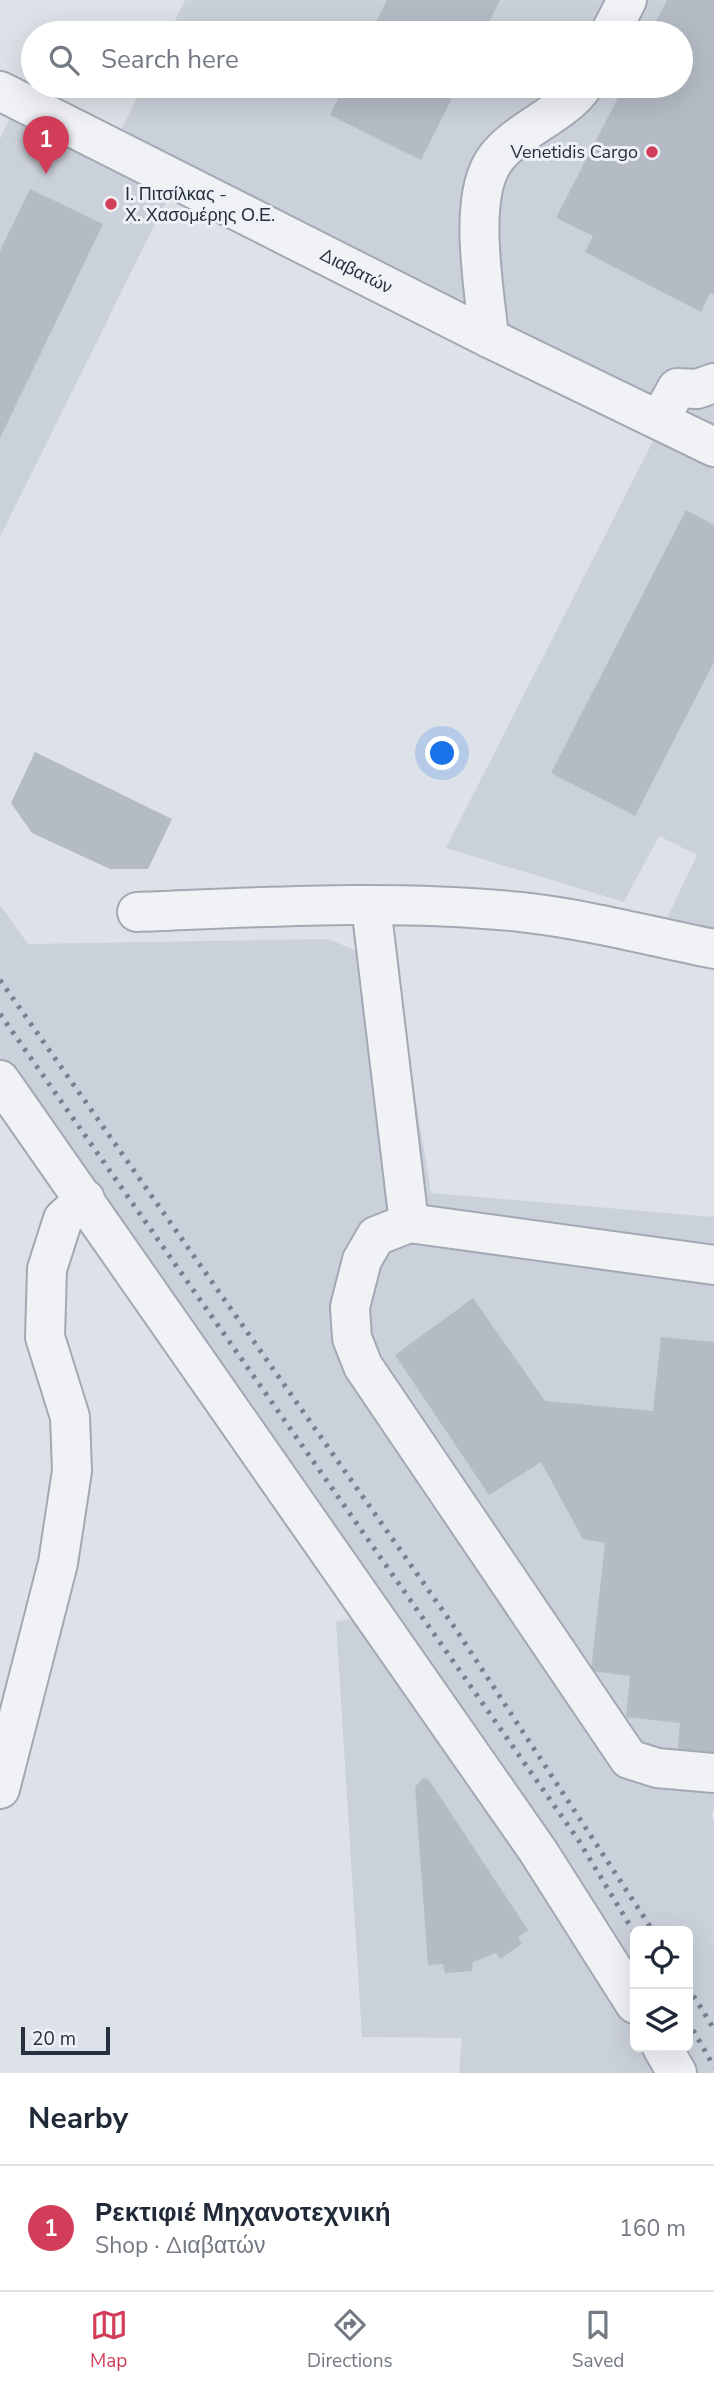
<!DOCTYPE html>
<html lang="en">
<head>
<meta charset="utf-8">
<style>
  body { margin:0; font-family:"Nunito Sans",sans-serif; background:#f2f2f3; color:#1f2937 }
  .controls { position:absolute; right:21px; bottom:21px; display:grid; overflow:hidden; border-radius:10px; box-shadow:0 7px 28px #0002 }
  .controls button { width:63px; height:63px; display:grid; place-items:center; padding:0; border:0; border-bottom:2px solid #e0e1e3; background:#fff; color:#1f2937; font:35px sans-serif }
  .scale { position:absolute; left:21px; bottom:18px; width:89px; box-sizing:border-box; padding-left:7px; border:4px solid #26303f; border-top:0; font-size:19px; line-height:24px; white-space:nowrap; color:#26303f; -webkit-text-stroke:5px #edf1f5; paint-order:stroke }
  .you { position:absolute; left:443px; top:754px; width:24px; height:24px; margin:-18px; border:5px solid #fff; border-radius:50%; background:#1a73e8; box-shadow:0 0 0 10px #1a73e833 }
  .badge { display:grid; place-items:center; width:46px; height:46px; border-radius:50%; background:#d23d59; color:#fff; font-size:23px; font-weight:700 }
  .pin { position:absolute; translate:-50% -58px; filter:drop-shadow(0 2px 4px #0008) }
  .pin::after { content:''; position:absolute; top:37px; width:24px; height:21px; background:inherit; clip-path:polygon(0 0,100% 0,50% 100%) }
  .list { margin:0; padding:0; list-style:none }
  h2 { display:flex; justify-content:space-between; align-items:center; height:91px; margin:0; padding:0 28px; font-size:30px }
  h2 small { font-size:23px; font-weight:400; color:#747a83 }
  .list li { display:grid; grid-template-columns:46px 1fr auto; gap:21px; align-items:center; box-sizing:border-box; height:126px; padding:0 28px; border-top:2px solid #e0e1e3 }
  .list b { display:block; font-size:26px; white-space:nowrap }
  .list p { margin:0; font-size:23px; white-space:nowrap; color:#747a83 }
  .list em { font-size:23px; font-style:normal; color:#747a83 }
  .icon { flex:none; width:38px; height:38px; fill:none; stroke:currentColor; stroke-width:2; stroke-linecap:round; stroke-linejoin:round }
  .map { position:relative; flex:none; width:714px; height:2073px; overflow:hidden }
  .search { position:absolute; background:#fff; box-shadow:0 7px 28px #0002; left:21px; right:21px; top:21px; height:77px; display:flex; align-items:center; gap:18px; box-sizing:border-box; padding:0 24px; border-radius:38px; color:#747a83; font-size:26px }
  .sheet { height:217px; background:#fff }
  nav { display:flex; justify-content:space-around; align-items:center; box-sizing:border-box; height:98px; border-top:2px solid #e0e1e3; background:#fff; font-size:19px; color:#747a83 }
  nav a { display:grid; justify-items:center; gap:4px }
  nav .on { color:#d23d59 }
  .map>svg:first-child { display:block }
</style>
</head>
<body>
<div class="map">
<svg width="714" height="2073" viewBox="0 0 714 2073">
  <rect width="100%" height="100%" fill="#dde2e8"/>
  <g fill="#cbd1da">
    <path d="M 185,0 L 714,0 L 714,435 L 116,140 L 143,86 L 681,86 L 681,33 L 169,33 Z"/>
    <path d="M 10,117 L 170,194 L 0,537 L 0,139 Z"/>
    <path d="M 654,439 L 714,469 L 714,929 L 667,918 L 697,855 L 659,836 L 624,902 L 446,848 Z"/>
    <path d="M 0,905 L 28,944 L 328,939 L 394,966 L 431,1193 L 714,1217 L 714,1811 L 711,1813 L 714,1822 L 714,2073 L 686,2073 L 672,2047 L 688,2047 L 688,1931 L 635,1931 L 635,1987 L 0,1065 Z"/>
    <path d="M 358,1617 L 607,1982 L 635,2030 L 635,2047 L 645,2047 L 660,2073 L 459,2073 L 462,2038 L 362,2037 L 336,1622 Z"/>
  </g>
  <g fill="#b4bbc5">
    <path d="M 387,0 L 500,0 L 484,33 L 370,33 Z"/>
    <path d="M 667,0 L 714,0 L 714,295 L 710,293 L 701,312 L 585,252 L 593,236 L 556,218 L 624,86 L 681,86 L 681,33 L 650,33 Z"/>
    <path d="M 344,86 L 458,86 L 421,160 L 330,115 Z"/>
    <path d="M 30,189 L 103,224 L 0,438 L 0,251 Z"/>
    <path d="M 686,510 L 714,525 L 714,662 L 635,816 L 551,773 Z"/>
    <path d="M 35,752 L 172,819 L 148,869 L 110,869 L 32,833 L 11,803 Z"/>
    <path d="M 473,1298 L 545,1401 L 653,1411 L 661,1337 L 714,1342 L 714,1760 L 677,1756 L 680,1723 L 626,1717 L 630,1676 L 591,1671 L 605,1543 L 583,1539 L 541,1462 L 489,1495 L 395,1355 Z"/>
    <path d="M 423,1778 L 429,1780 L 528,1930 L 518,1937 L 522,1944 L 500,1959 L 496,1953 L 473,1962 L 472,1971 L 445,1973 L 443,1964 L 428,1965 L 415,1787 Z"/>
  </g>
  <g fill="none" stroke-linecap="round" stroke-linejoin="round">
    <g stroke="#a2a9b2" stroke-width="42">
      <g id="minor">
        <path d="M 610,33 L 627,0"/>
        <path id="s1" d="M 0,91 L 489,338 L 714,447"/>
        <path d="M 489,338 C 485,291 466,197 496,158 C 517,130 564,114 583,86"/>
        <path d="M 660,419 L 677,388 L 697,389 L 714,383"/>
        <path d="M 371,906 L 409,1223"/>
        <path d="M 137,912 C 265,907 393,899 521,912 C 585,919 650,936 714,949"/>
        <path d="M 0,1080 L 538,1851 L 635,2004"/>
        <path d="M 714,1265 L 409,1223 L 376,1236 L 362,1260 L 350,1307 L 352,1338 L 363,1366 L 629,1759 L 657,1768 L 714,1773"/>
        <path d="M 0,1789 L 58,1563 L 72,1471 L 70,1417 L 45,1337 L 47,1269 L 63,1219 L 85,1199"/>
        <path d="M 662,2047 L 677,2073"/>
      </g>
    </g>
    <use href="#minor" stroke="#f0f2f6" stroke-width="38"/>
    <g stroke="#768292" stroke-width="5" stroke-dasharray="3.5 7" stroke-linecap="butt">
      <path d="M 0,980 L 455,1628 L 653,1931"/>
      <path d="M 0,1014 L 579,1841 L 635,1934"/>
      <path d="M 688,1987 L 714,2029"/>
      <path d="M 688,2021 L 714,2067"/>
    </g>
  </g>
  <g fill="#d23d59" stroke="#edf1f5" stroke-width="2.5">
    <circle cx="652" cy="152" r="7"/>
    <circle cx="111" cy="204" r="7"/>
  </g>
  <g text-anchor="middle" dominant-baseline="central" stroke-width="6" stroke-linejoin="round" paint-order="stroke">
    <g font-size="18" fill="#26303f" stroke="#edf1f5" text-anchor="end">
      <text x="638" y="152">Venetidis Cargo</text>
      <text x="125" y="194" text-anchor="start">Ι. Πιτσίλκας -<tspan x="125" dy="21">Χ. Χασομέρης Ο.Ε.</tspan></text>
    </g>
    <g font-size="18" fill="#26303f" stroke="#edf1f5">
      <text stroke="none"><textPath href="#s1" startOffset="399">Διαβατών</textPath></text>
    </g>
  </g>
</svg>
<div class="controls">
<button><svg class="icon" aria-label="locate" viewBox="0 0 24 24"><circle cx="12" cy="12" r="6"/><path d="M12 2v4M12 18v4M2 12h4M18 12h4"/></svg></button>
<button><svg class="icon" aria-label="layers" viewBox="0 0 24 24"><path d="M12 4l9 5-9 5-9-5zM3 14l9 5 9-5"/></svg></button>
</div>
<div class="scale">20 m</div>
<div class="you"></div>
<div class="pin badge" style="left:46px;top:174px">1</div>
<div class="search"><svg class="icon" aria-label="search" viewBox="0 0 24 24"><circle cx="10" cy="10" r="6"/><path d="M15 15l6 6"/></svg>Search here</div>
</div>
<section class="sheet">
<h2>Nearby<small></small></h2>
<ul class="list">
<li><span class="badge">1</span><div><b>Ρεκτιφιέ Μηχανοτεχνική</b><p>Shop · Διαβατών</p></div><em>160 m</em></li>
</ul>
</section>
<nav>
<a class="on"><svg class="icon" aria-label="map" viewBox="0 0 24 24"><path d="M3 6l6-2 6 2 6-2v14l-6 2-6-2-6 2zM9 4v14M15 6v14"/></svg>Map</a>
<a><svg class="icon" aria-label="directions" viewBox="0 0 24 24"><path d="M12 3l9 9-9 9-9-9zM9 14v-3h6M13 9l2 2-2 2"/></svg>Directions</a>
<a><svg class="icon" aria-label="saved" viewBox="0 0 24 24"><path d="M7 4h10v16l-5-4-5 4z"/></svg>Saved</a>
</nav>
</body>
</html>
